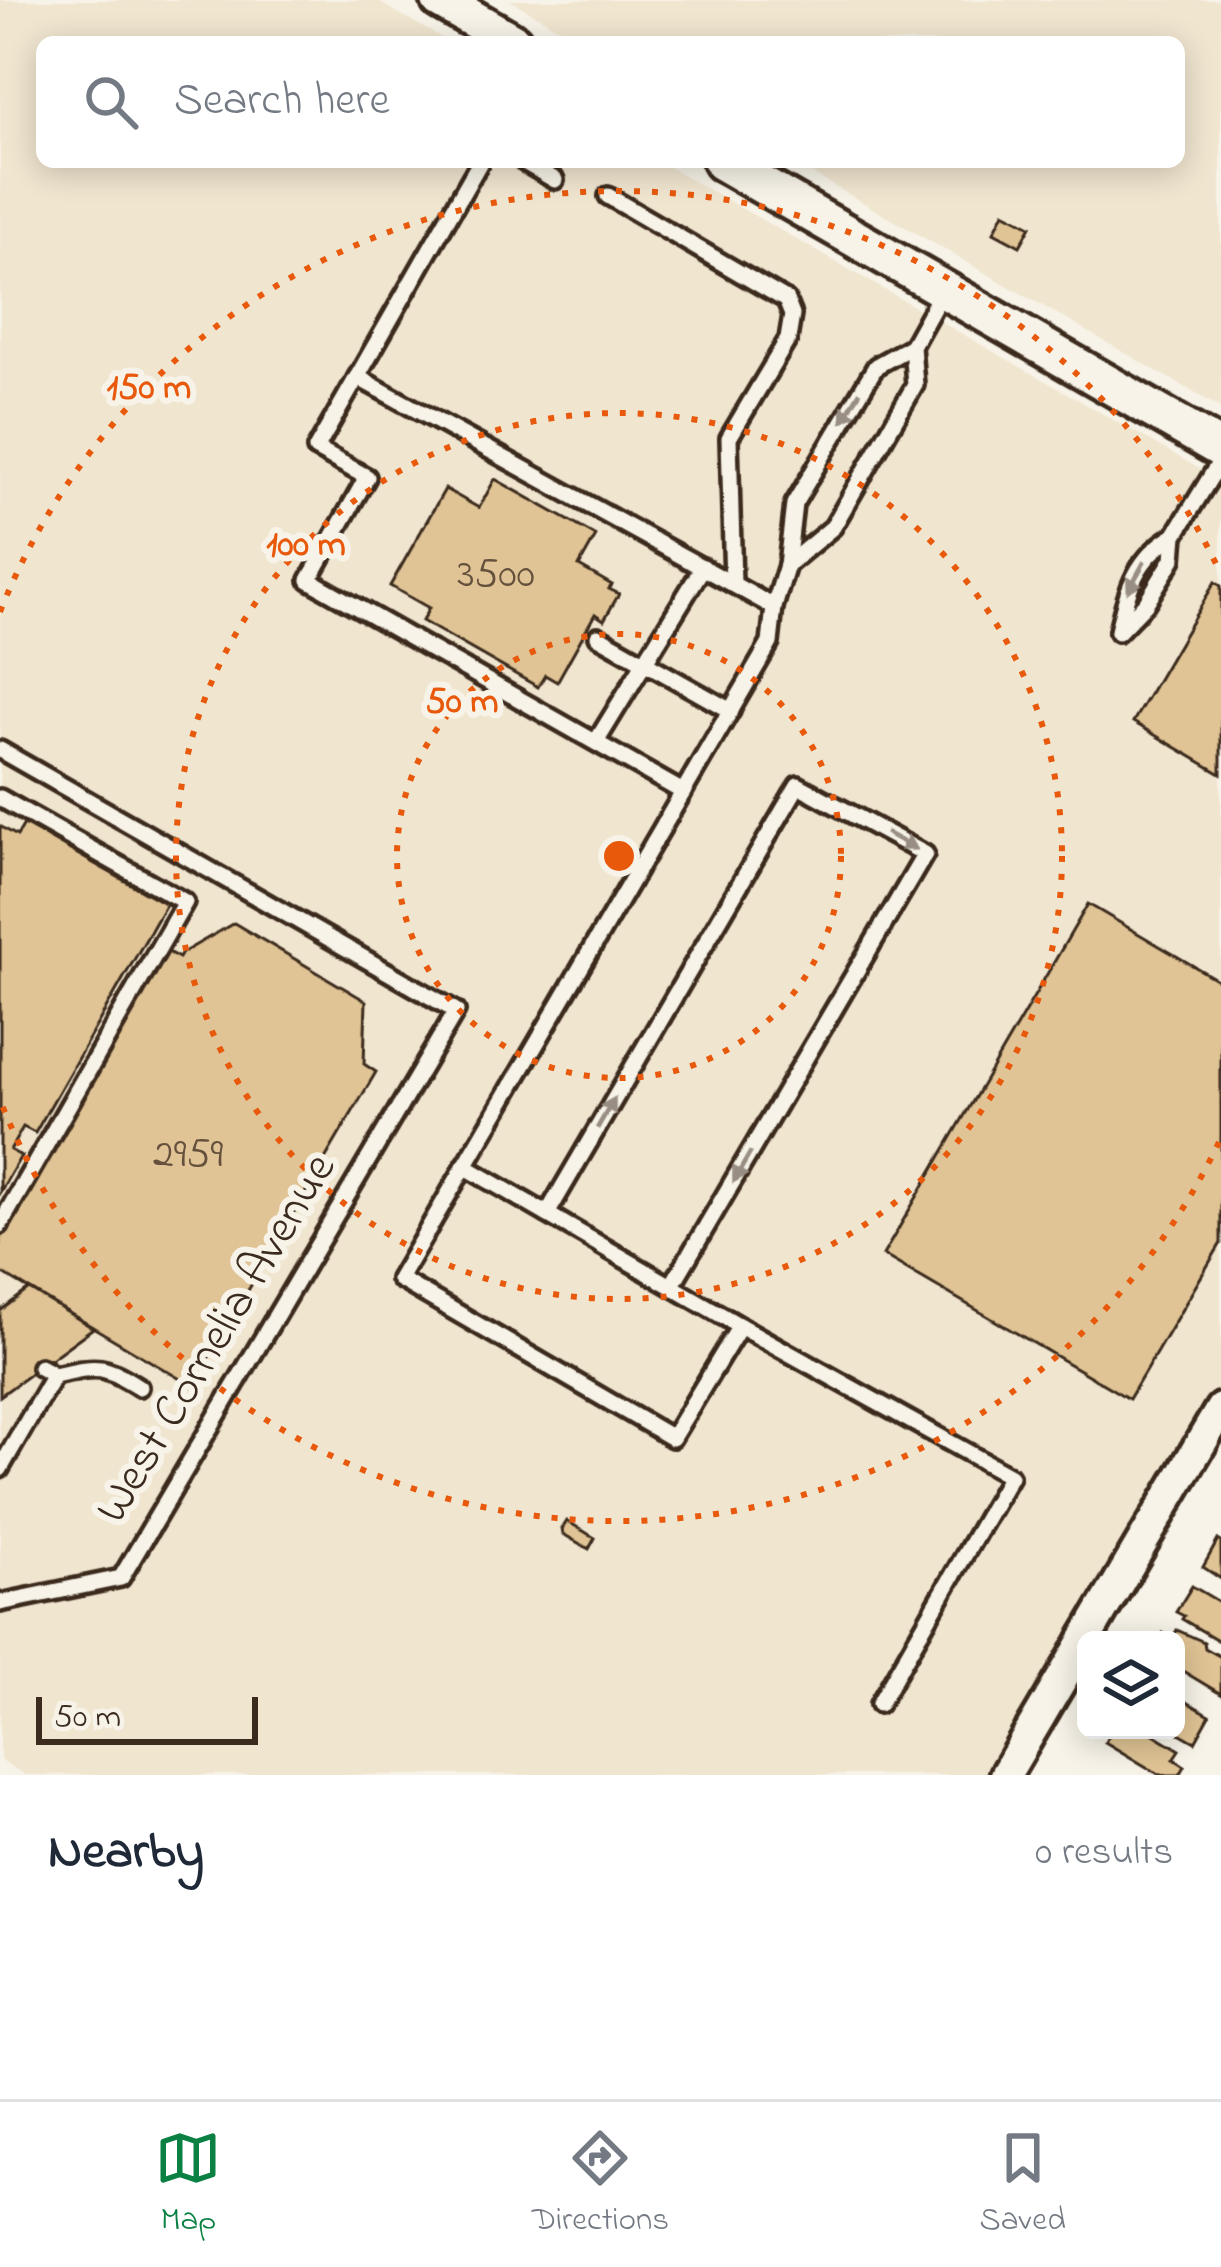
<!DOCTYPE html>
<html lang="en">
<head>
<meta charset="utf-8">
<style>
  body { margin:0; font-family:"Indie Flower",sans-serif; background:#f2f2f3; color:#1f2937 }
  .controls { position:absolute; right:36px; bottom:36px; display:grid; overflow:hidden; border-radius:18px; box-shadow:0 6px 30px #0003 }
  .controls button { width:108px; height:108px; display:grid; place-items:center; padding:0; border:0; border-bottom:3px solid #e0e1e3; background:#fff; color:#1f2937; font:60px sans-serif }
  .scale { position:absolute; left:36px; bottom:30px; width:222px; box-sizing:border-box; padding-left:12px; border:6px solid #3b2a1e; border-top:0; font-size:33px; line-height:42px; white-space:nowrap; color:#3b2a1e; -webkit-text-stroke:9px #f7f3e8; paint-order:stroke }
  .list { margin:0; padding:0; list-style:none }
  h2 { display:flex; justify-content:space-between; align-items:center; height:156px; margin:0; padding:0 48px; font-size:51px }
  h2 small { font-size:39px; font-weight:400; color:#747a83 }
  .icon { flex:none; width:66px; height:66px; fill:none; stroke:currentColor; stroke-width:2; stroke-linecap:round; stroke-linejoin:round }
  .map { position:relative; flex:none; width:1221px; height:1775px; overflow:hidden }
  .search { position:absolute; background:#fff; box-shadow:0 6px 30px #0003; left:36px; right:36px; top:36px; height:132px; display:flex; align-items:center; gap:30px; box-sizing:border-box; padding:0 42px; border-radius:18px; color:#747a83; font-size:45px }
  .sheet { height:324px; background:#fff }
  nav { display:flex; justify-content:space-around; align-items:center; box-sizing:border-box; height:168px; border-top:3px solid #e0e1e3; background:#fff; font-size:33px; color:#747a83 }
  nav a { display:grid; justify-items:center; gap:6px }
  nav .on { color:#0b8043 }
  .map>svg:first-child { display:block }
</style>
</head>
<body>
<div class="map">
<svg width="1221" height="1775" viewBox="0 0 1221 1775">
  <rect width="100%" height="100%" fill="#f7f3e8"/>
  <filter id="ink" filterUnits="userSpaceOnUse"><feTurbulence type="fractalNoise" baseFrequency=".00833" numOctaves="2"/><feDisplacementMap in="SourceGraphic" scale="24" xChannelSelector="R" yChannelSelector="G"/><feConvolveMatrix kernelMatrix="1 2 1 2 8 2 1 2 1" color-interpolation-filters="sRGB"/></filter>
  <g filter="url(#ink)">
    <g fill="#f0e5cf">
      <path d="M 0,0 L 375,0 L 449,42 L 42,42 L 42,162 L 660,162 L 1221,481 L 1221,1383 L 995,1775 L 25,1775 L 0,1760 Z"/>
      <path d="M 510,0 L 1221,0 L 1221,408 L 792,162 L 1179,162 L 1179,42 L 583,42 Z"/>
    </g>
    <g fill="#e0c495" stroke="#3b2a1e" stroke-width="3">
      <path d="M 1004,212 L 1031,226 L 1020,246 L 994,232 Z"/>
      <path d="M 495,479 L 596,536 L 579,566 L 612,585 L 609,589 L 619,594 L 604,620 L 595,614 L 557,682 L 545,675 L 538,687 L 422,621 L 429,608 L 390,586 L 445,489 L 479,508 Z"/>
      <path d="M 1215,582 L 1221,586 L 1221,774 L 1133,722 Z"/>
      <path d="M 24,824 L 166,904 L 35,1133 L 23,1127 L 10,1150 L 21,1156 L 0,1192 L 0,826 L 17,836 Z"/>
      <path d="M 1088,904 L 1221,982 L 1221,1243 L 1129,1399 L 883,1255 Z"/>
      <path d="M 234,923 L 366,1001 L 364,1064 L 376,1072 L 192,1386 L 0,1272 L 0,1238 L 168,952 L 179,958 L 182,953 Z"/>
      <path d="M 29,1289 L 93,1328 L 0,1396 L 0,1311 Z"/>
      <path d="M 567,1521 L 595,1538 L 589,1549 L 563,1534 L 562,1529 Z"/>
      <path d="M 1218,1540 L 1221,1542 L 1221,1579 L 1203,1567 Z"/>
      <path d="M 1192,1586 L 1221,1603 L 1221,1642 L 1182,1619 L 1184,1616 L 1176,1612 Z"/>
      <path d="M 1177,1630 L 1204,1642 L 1205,1648 L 1221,1657 L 1221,1694 L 1176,1667 L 1176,1640 L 1158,1640 L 1163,1633 L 1172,1639 Z"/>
      <path d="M 1176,1689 L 1179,1691 L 1178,1697 L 1210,1715 L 1195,1742 L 1174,1730 L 1176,1730 Z"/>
      <path d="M 1112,1730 L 1147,1730 L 1180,1750 L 1174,1759 L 1185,1766 L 1180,1775 L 1160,1775 L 1105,1742 Z"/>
    </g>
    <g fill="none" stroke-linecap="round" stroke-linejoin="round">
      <g stroke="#3b2a1e" stroke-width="24">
        <g id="service">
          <path d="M 480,162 L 316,449 L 367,477 L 309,580 L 683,792"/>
          <path d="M 524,162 L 555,180"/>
          <path d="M 608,196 L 786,300 L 792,315 L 788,339 L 729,438 L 733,584"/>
          <path d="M 357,377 L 774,607"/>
          <path d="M 787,565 L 833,527 L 915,385 L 912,346 L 942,292"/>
          <path d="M 1118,631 C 1127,590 1136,557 1175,535"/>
          <path d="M 1118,632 L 1146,603 L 1173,559 L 1175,535 L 1221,460"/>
          <path d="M 598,636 L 731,711"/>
          <path d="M 596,742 L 703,567"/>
          <path d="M 0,750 L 456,1011 L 121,1578 L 0,1603"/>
          <path d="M 0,798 L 185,902 L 0,1225"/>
          <path d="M 464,1166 L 740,1326 L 1010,1476 L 879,1704"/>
          <path d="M 547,1214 L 798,785 L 925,854 L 672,1285"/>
          <path d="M 740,1326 L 672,1438 L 399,1279 L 770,643 L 774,607 L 787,565 L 794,504 L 876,366 L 912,346"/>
          <path d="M 54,1375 C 97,1366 101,1363 139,1387"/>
          <path d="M 0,1469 L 54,1375 L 40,1367"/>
        </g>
      </g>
      <g stroke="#3b2a1e" stroke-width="39">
        <path id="minor" d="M 1005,1775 L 1221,1409"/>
      </g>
      <g stroke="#3b2a1e" stroke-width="45">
        <g id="tertiary">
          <path d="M 440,0 L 513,42"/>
          <path d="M 722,162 L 1221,449"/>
        </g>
      </g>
      <use href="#service" stroke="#f7f3e8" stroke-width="15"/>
      <use href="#minor" stroke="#f7f3e8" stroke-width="30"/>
      <use href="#tertiary" stroke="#f7f3e8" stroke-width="36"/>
    </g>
    <defs><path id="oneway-solid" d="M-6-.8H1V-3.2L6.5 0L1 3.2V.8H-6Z" transform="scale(3)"/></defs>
    <g fill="#998e83">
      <use href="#oneway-solid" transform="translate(851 407) rotate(121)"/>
      <use href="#oneway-solid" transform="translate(1136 577) rotate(119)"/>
      <use href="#oneway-solid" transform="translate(901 841) rotate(29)"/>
      <use href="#oneway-solid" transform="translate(606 1113) rotate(-60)"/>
      <use href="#oneway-solid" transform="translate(742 1167) rotate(120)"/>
    </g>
  </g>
  <g fill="none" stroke="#e8590c" stroke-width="6" stroke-dasharray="6 12">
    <circle cx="619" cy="856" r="222"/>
    <circle cx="619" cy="856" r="443"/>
    <path d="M1219 1142A665 665 0 0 1 0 1100M0 612A665 665 0 0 1 1219 570"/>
  </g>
  <g text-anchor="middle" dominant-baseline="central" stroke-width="12" stroke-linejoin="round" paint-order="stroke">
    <g font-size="42" fill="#64503c">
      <text x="496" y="575">3500</text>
      <text x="188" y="1155">2959</text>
    </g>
    <g font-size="48" fill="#3b2a1e" stroke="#f7f3e8">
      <text transform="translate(217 1339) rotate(-59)">West Cornelia Avenue</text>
    </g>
  </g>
  <circle cx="619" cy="856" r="18" fill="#e8590c" stroke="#f7f3e8" stroke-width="6"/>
  <g font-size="36" text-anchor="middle" font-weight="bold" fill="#e8590c" stroke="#f7f3e8" stroke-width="12" stroke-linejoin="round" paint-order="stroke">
    <text x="149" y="398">150 m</text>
    <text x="306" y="555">100 m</text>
    <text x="462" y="712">50 m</text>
  </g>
</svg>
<div class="controls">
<button><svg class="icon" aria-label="layers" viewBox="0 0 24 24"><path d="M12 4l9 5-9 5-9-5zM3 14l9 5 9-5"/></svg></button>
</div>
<div class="scale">50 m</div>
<div class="search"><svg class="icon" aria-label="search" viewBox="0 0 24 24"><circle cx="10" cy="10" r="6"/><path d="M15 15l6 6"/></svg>Search here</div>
</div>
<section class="sheet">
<h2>Nearby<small>0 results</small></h2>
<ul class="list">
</ul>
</section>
<nav>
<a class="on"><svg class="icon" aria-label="map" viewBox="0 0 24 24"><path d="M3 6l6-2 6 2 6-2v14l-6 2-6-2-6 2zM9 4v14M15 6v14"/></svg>Map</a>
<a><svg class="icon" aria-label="directions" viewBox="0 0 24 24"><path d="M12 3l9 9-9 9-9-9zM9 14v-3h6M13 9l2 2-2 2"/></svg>Directions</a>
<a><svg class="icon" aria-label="saved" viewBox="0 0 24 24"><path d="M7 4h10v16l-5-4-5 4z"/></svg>Saved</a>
</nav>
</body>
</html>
